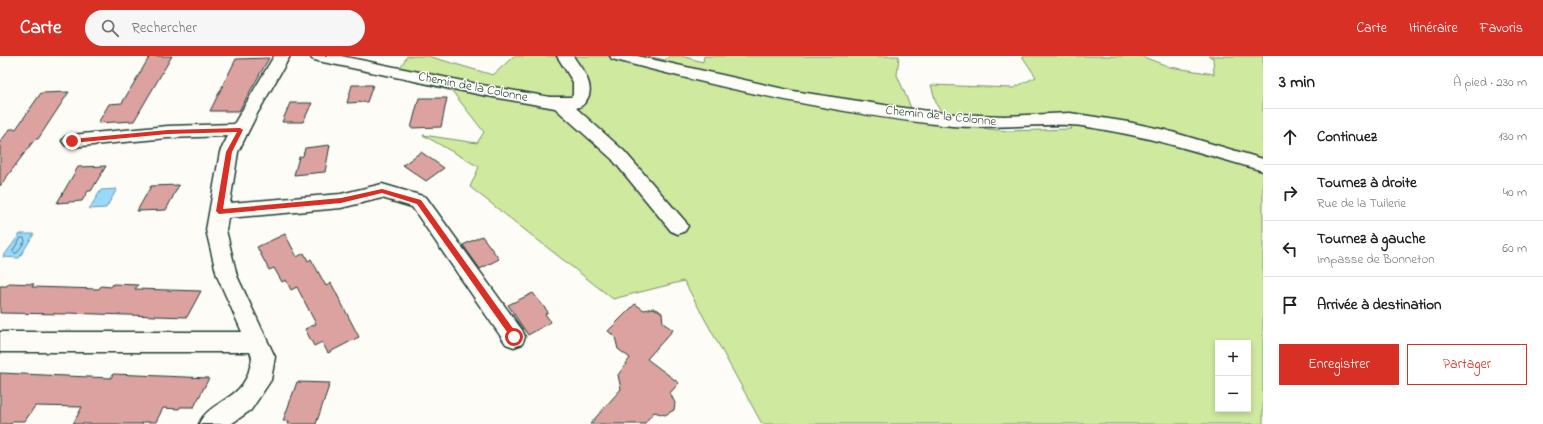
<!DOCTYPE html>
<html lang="fr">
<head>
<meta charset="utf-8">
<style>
  body { margin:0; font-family:"Indie Flower",sans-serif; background:#f6f6f6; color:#202124 }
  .controls { position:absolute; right:12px; bottom:12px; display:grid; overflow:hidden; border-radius:0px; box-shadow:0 2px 6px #0003 }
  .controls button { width:36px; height:36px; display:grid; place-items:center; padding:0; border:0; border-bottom:1px solid #e0e0e0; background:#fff; color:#202124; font:20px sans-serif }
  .stop { position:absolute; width:12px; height:12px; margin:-9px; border:3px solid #d93025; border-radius:50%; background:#fff }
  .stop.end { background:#d93025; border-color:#fff; box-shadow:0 1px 4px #0008 }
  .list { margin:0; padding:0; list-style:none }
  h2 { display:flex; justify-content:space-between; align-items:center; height:52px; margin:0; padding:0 16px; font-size:17px }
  h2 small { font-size:13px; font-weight:400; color:#757577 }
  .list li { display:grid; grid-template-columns:26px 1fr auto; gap:12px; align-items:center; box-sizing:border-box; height:56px; padding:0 16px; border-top:1px solid #e0e0e0 }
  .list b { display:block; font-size:15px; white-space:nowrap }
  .list p { margin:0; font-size:13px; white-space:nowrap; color:#757577 }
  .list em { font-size:13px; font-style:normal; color:#757577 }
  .actions { display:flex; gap:8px; padding:12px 16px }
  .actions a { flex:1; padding:9px 0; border:1px solid #d93025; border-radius:0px; text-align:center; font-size:14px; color:#d93025 }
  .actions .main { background:#d93025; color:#fff }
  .icon { flex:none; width:22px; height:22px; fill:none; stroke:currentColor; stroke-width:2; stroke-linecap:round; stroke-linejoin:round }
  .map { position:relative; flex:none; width:1263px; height:368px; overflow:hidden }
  header { display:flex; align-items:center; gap:24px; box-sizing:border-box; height:56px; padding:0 20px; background:#d93025; color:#fff }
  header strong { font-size:19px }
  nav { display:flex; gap:22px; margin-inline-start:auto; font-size:14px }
  .search { width:280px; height:36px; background:#f6f6f6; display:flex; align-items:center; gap:10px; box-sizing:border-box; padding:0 14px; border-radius:22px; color:#757577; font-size:15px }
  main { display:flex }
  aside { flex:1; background:#fff }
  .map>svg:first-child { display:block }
</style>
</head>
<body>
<header>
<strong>Carte</strong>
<div class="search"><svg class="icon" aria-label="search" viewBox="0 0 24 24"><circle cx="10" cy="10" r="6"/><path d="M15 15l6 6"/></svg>Rechercher</div>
<nav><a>Carte</a><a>Itinéraire</a><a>Favoris</a></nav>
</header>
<main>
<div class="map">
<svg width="1263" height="368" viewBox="0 0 1263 368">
  <rect width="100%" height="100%" fill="#fdfcf7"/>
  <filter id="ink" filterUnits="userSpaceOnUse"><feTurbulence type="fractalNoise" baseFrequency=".025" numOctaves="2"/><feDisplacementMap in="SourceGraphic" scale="8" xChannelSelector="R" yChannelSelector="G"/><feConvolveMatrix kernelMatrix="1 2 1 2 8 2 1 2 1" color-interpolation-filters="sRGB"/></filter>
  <g filter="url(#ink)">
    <path fill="#cfe99f" stroke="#77936a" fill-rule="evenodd" d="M 407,0 L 428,0 L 493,19 L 514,0 L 648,0 L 665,4 L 669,0 L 681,0 L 703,6 L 704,0 L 899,0 L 897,19 L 917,66 L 1008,75 L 1072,73 L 1063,59 L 1000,63 L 946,59 L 937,50 L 931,29 L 1013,32 L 1036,21 L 1022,0 L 1141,0 L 1170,11 L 1214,18 L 1213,2 L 1208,0 L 1263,0 L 1263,368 L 762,368 L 684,225 L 613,243 L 470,131 L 479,111 L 423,79 L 477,87 L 484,76 L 452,35 L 395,21 ZM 1218,287 L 1248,287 L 1248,353 L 1218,353 Z"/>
    <g fill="#99d9fa" stroke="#689bab">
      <path d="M 117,133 L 106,152 L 89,153 L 101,134 Z"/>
      <path d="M 20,178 L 34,178 L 19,202 L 3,201 Z"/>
    </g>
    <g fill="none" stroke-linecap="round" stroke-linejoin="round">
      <path stroke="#507b83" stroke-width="1" d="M 21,182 L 24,182 L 25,185 L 17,197 L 14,197 L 13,195 Z"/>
    </g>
    <g fill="#dca29f" stroke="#1f3d34">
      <path d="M 150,0 L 172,0 L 134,65 L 98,67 L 109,48 L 122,47 Z"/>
      <path d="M 269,2 L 239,55 L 210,55 L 236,3 Z"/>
      <path d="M 352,29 L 373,29 L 367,46 L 347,47 Z"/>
      <path d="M 69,36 L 38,83 L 35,83 L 0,130 L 0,86 L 10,73 L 16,73 L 41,37 Z"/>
      <path d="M 419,42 L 447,42 L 441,71 L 411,72 Z"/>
      <path d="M 290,47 L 312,47 L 303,66 L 282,66 Z"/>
      <path d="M 330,89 L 325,116 L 294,119 L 299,101 L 303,100 L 305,92 Z"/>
      <path d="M 421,96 L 444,112 L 426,125 L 403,109 Z"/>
      <path d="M 106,110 L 91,135 L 88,135 L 82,145 L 57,147 L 78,111 Z"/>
      <path d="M 179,129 L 166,154 L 137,155 L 151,130 Z"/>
      <path d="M 285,178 L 297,201 L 304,197 L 308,205 L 311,203 L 326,230 L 331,227 L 359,281 L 328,297 L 322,286 L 314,290 L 305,273 L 316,268 L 297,231 L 291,234 L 286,224 L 282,226 L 274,212 L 269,214 L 257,191 Z"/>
      <path d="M 482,180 L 499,203 L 480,213 L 463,189 Z"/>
      <path d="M 9,227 L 34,228 L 32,231 L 99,233 L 101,230 L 111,231 L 113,228 L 138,229 L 135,233 L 201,235 L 187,261 L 67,257 L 66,258 L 0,257 L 0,230 L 7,230 Z"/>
      <path d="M 533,237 L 548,256 L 545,258 L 551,266 L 528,279 L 508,249 Z"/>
      <path d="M 635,248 L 644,254 L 653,252 L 658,254 L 662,257 L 663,267 L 673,274 L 647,303 L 679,327 L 670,337 L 675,347 L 674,354 L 665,359 L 654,356 L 644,368 L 590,368 L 621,333 L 618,319 L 630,302 L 618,293 L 615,281 L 608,275 Z"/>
      <path d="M 0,317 L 111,322 L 113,318 L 209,322 L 194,351 L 180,351 L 179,353 L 163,352 L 156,366 L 143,366 L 142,368 L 73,368 L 82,351 L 35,350 L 25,365 L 13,365 L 11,368 L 0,368 Z"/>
      <path d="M 297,326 L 330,327 L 316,368 L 288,368 L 289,365 L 283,365 Z"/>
    </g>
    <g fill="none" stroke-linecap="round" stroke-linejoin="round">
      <g stroke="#1f3d34" stroke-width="3">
        <g id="minor">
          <path d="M 274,0 L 290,0 L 257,58 L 238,96 L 230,147 L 341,138 L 382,128 L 426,141 L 522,274 L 525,281 L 522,288 L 514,291 L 506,288 L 412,151 L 382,142 L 341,152 L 228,162 L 226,174 L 237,220 L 275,301 L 271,324 L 251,354 L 231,368 L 199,368 C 209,344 243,345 250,311 C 252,305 253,302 250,296 L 0,296 L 0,276 L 242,276 L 217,220 L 206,174 L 220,96 L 228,80 L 168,82 L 71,91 L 65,89 L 62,85 L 65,81 L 71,79 L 168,70 L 234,68 Z"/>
          <path d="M 310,0 L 341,0 L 482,29 L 550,41 L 571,41 L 573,39 L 573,26 L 557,0 L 573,0 C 581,12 597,30 586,45 C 583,49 581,51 576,52 L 624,95 L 685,165 L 688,170 L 685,175 L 678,178 L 671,175 L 612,103 L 555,52 L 482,39 L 318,5 L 312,3 Z"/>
          <path d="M 610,0 L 637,0 L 793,35 L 904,52 L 954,58 L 1004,60 L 1070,57 L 1128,66 L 1165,74 L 1263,103 L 1263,115 C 1211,100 1159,83 1105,74 C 1093,72 1081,69 1069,69 C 1030,68 991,73 952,70 C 838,58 724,33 612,3 Z"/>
        </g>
      </g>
      <use href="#minor" fill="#fdfcf7" fill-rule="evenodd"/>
    </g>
  </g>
  <path fill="#d93025" d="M 240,72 L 243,74 L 232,96 L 223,153 L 341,142 L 382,133 L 421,144 L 517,278 L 517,283 L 512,283 L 417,148 L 382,137 L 341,147 L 219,158 L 216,155 L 226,96 L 237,76 L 168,78 L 72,87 L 69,85 L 72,83 L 168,74 Z"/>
  <g text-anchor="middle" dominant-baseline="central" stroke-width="3" stroke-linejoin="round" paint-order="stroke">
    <g font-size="13" fill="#1f3d34" stroke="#fdfcf7">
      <text transform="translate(473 31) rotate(11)">Chemin de la Colonne</text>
      <text transform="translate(941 60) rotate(6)">Chemin de la Colonne</text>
    </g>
  </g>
</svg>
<div class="controls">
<button>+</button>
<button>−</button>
</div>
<div class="stop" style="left:514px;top:281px"></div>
<div class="stop end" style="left:72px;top:85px"></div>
</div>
<aside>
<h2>3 min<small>À pied · 230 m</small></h2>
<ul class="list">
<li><svg class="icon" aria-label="ahead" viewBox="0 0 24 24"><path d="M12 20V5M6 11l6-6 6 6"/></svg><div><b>Continuez</b></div><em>130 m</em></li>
<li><svg class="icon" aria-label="right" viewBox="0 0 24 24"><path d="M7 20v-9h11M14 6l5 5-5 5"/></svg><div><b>Tournez à droite</b><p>Rue de la Tuilerie</p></div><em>40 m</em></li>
<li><svg class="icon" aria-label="left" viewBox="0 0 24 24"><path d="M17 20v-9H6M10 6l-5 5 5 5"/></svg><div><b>Tournez à gauche</b><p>Impasse de Bonneton</p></div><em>60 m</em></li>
<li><svg class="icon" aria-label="arrive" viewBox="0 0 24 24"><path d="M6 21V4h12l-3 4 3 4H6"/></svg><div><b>Arrivée à destination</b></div></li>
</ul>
<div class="actions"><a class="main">Enregistrer</a><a>Partager</a></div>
</aside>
</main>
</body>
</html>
